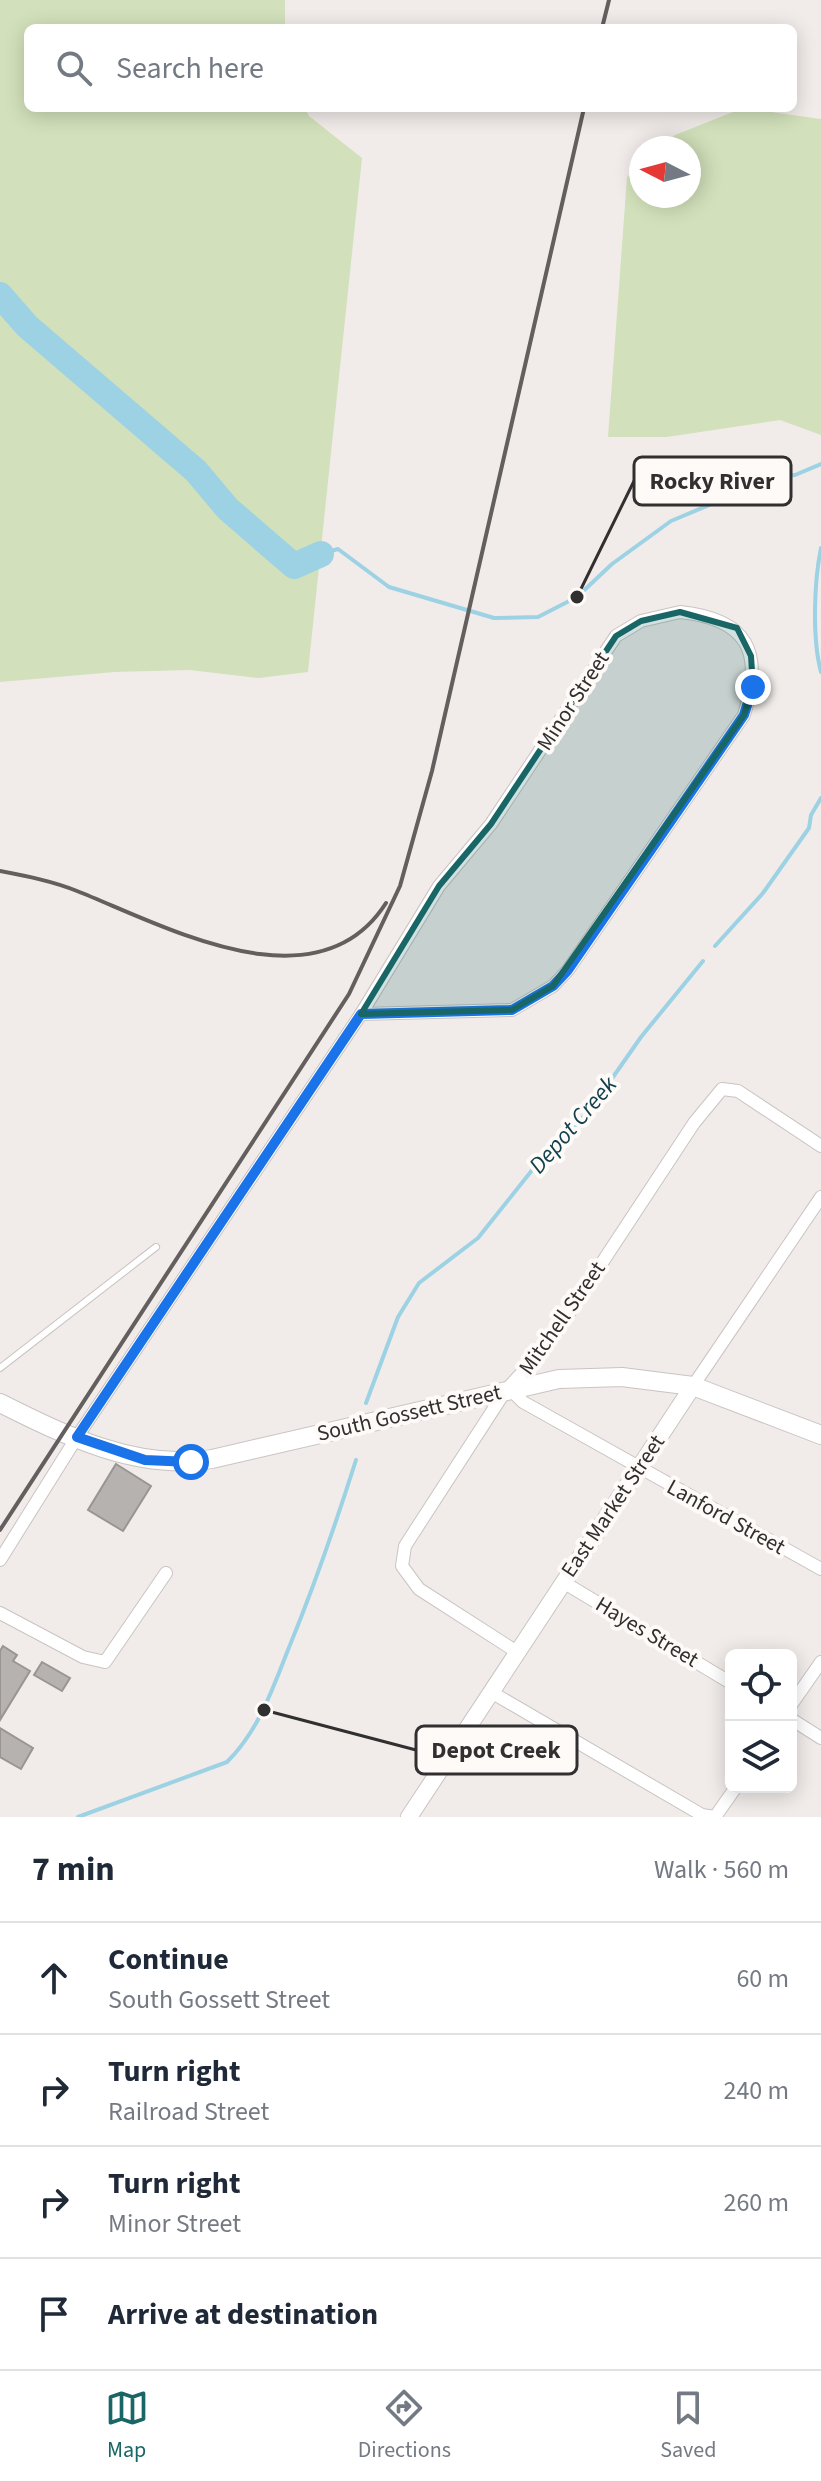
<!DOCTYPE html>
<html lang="en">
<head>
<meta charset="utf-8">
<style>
  body { margin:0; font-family:"Source Sans 3",sans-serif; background:#f6f6f7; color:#1f2937 }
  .controls { position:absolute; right:24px; bottom:24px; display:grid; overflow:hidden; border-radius:12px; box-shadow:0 4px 20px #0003 }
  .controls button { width:72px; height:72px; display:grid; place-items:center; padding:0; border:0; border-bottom:2px solid #e0e1e3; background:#fff; color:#1f2937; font:40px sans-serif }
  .compass { position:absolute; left:629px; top:136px; width:72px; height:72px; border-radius:50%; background:#fff; box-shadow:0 4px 20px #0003; rotate:276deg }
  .stop { position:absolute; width:24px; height:24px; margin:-18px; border:6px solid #1a73e8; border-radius:50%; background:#fff }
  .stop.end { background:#1a73e8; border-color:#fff; box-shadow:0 2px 8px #0008 }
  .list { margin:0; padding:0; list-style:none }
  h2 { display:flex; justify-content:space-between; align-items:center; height:104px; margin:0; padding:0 32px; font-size:34px }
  h2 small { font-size:26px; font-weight:400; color:#747a83 }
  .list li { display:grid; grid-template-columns:52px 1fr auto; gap:24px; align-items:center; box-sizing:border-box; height:112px; padding:0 32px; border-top:2px solid #e0e1e3 }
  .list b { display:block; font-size:30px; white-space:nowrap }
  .list p { margin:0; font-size:26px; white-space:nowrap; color:#747a83 }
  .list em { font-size:26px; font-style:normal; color:#747a83 }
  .icon { flex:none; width:44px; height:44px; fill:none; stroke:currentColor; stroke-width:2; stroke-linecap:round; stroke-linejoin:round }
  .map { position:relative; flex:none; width:821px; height:1817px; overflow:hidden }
  .search { position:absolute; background:#fff; box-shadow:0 4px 20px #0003; left:24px; right:24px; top:24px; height:88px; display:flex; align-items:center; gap:20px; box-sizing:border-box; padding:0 28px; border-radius:12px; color:#747a83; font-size:30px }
  .sheet { height:552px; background:#fff }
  nav { display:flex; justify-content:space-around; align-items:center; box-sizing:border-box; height:112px; border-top:2px solid #e0e1e3; background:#fff; font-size:22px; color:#747a83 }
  nav a { display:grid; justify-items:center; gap:4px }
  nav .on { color:#186665 }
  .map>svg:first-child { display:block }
</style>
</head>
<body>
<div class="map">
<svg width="821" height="1817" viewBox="0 0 821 1817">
  <rect width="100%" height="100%" fill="#f1ecea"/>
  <g fill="#d2e1bb">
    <path d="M 0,0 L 285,0 L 285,28 L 28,28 L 28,108 L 305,108 L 309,116 L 362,158 L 308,672 L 259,678 L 189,670 L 115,672 L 0,682 Z"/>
    <path d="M 743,108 L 821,119 L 821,435 L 780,420 L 667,437 L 608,437 L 627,177 L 641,164 L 641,196 L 689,196 L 689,148 L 660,148 L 675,135 Z"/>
  </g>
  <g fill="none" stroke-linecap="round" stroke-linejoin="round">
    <g stroke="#9cd2e3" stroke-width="4">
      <path d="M 821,548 C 814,582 812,639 821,672"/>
      <path d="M 321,554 L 338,549 L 389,587 L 494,618 L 538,617 L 577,597 L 612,564 L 671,521 L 776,477 L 795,475 L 821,464"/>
      <path d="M 715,946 L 763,893 L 809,828 L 811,815 L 821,798"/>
      <path d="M 366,1403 L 398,1317 L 419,1283 L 478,1238 L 537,1164 L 590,1110 L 641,1037 L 703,961"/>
      <path d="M 78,1817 L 227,1762 C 260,1729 273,1687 290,1645 C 315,1584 336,1523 356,1460"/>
    </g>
    <path stroke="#9cd2e3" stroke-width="26" d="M 0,295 L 27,326 L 196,471 L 228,509 L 294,566 L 321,554"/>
  </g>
  <g fill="#b6b2b0" stroke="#999594" stroke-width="2">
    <path d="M 116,1464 L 151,1486 L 123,1531 L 88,1510 Z"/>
    <path d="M 3,1646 L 17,1655 L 13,1661 L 30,1671 L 0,1720 L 0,1651 Z"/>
    <path d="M 42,1662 L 70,1678 L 62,1691 L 34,1675 Z"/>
    <path d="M 0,1728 L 33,1748 L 21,1769 L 0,1757 Z"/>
  </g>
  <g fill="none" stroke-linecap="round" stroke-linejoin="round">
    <g stroke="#c9c4c2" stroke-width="8">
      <path id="service" d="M 0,1368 L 156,1247"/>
    </g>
    <g stroke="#c9c4c2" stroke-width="14">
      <g id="minor">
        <path d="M 680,612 C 748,619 764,652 744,715 L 568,970 L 553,986 L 512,1010 L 361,1014 L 439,886 L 491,824 L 616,636 L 641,621 Z"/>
        <path d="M 693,1386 L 821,1197"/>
        <path d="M 510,1389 L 523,1402 L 821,1569"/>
        <path d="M 0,1560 L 77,1437 L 361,1014"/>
        <path d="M 563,1582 L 731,1683"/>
        <path d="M 0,1613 L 83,1657 L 105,1662 L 166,1573"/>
        <path d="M 517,1652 L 419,1589 L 402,1566 L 405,1546 L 506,1390 L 547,1346 L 565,1319 L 694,1123 L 722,1089 L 738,1091 L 821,1146"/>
        <path d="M 491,1692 L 702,1815 L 715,1817 L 736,1787"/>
        <path d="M 791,1705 L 821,1662"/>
        <path d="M 791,1719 L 821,1738"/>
      </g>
    </g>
    <g stroke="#c9c4c2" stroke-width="18">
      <path id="tertiary" d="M 409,1817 L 693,1386"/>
    </g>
    <g stroke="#c9c4c2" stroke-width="20">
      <path id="secondary" d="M 0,1403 C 66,1436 137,1471 212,1459 L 559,1379 L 622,1377 L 693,1386 L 821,1435"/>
    </g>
    <use href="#service" stroke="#fff" stroke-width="6"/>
    <use href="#minor" stroke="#fff" stroke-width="12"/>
    <use href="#tertiary" stroke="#fff" stroke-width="16"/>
    <use href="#secondary" stroke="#fff" stroke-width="18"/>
    <g stroke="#625f5e" stroke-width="4">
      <path d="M 602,28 L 609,0"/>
      <path d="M 0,871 C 26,876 52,881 77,891 C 163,925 317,1011 386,903"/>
      <path d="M 0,1530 L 349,994 L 400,886 L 432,771 L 584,108"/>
    </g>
  </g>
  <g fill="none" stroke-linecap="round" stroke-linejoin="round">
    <path stroke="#1a73e8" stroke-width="10" d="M 191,1462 L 145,1460 L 77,1437 L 361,1014 L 512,1010 L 553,986 L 568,970 L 744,715 L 753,687"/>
  </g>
  <path fill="#186665" fill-opacity="0.2" stroke="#186665" stroke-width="6" stroke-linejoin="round" d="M 680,612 L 737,628 L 751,656 L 753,687 L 744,715 L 553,986 L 512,1010 L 361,1014 L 439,886 L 491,824 L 616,636 L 641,621 Z"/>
  <g text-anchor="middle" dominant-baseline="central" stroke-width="8" stroke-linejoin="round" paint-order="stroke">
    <g font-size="22" fill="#312f2f" stroke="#fefaf8">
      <text transform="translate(573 701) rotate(-57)">Minor Street</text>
      <text transform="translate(562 1318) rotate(-55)">Mitchell Street</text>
      <text transform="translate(409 1413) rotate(-13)">South Gossett Street</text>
      <text transform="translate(613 1506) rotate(-56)">East Market Street</text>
      <text transform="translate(726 1517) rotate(29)">Lanford Street</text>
      <text transform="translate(647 1632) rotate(31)">Hayes Street</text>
    </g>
    <g font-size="24" font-style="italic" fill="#10404c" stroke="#fefaf8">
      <text transform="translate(573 1125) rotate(-49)">Depot Creek</text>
    </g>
  </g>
  <path fill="none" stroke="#312f2f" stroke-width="3" d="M577 597L634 481M264 1710L416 1750"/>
  <g fill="#312f2f" stroke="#fefaf8" stroke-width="3">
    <circle cx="577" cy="597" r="8"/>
    <circle cx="264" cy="1710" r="8"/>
  </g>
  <g fill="#fefaf8" stroke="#312f2f" stroke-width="3">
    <rect x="634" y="457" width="157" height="48" rx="8"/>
    <rect x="416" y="1726" width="161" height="48" rx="8"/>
  </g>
  <g font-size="24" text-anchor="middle" font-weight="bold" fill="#312f2f">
    <text x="712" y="489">Rocky River</text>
    <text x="496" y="1758">Depot Creek</text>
  </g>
</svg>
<div class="controls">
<button><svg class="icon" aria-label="locate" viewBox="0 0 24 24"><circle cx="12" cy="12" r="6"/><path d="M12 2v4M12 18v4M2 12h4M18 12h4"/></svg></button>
<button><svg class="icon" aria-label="layers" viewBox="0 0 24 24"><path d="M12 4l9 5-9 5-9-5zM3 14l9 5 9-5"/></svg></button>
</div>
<svg class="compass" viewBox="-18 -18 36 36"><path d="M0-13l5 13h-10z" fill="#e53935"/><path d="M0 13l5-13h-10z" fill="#747a83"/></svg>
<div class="stop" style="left:191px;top:1462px"></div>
<div class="stop end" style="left:753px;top:687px"></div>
<div class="search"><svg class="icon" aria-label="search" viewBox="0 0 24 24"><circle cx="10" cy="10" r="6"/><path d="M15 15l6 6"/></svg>Search here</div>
</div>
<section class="sheet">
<h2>7 min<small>Walk · 560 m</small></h2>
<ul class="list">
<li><svg class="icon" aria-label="ahead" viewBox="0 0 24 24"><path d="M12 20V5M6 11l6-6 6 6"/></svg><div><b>Continue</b><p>South Gossett Street</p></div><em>60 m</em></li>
<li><svg class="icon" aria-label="right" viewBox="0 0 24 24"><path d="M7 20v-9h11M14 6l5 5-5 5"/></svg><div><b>Turn right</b><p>Railroad Street</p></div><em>240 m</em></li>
<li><svg class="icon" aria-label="right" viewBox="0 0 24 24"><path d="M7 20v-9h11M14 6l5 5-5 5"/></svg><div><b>Turn right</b><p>Minor Street</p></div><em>260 m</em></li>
<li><svg class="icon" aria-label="arrive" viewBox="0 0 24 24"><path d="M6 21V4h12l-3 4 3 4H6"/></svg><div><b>Arrive at destination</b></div></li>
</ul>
</section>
<nav>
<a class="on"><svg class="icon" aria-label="map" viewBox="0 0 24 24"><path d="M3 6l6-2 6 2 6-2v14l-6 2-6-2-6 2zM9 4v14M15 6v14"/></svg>Map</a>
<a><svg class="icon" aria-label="directions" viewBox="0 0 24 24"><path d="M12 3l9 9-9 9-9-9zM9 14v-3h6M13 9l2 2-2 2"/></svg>Directions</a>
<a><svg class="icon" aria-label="saved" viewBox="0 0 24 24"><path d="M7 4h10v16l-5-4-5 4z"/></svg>Saved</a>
</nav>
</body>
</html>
